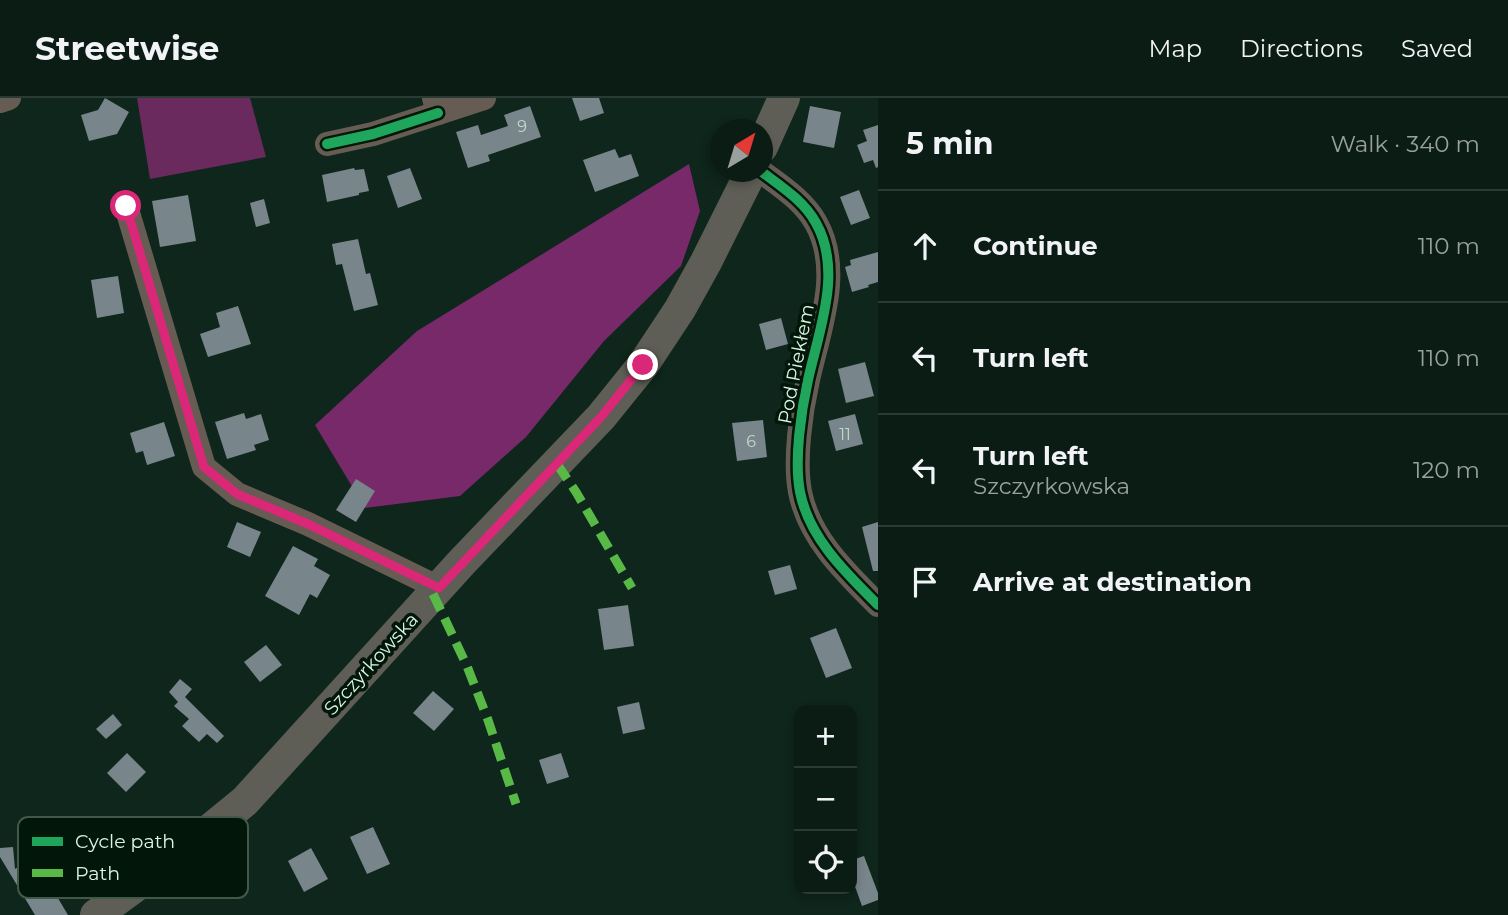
<!DOCTYPE html>
<html lang="en">
<head>
<meta charset="utf-8">
<style>
  body { margin:0; font-family:Montserrat,sans-serif; background:#182922; color:#f1f3f6 }
  .controls { position:absolute; right:21px; bottom:21px; display:grid; overflow:hidden; border-radius:14px; box-shadow:0 4px 10px #0003 }
  .controls button { width:63px; height:63px; display:grid; place-items:center; padding:0; border:0; border-bottom:2px solid #2a3a34; background:#0a1c14; color:#f1f3f6; font:35px sans-serif }
  .compass { position:absolute; left:710px; top:21px; width:63px; height:63px; border-radius:50%; background:#0a1c14; box-shadow:0 4px 10px #0003; rotate:38deg }
  .stop { position:absolute; width:21px; height:21px; margin:-16px; border:5px solid #db2777; border-radius:50%; background:#fff }
  .stop.end { background:#db2777; border-color:#fff; box-shadow:0 2px 7px #0008 }
  .list { margin:0; padding:0; list-style:none }
  h2 { display:flex; justify-content:space-between; align-items:center; height:91px; margin:0; padding:0 28px; font-size:30px }
  h2 small { font-size:23px; font-weight:400; color:#99a1a0 }
  .list li { display:grid; grid-template-columns:46px 1fr auto; gap:21px; align-items:center; box-sizing:border-box; height:112px; padding:0 28px; border-top:2px solid #2a3a34 }
  .list b { display:block; font-size:26px; white-space:nowrap }
  .list p { margin:0; font-size:23px; white-space:nowrap; color:#99a1a0 }
  .list em { font-size:23px; font-style:normal; color:#99a1a0 }
  .icon { flex:none; width:38px; height:38px; fill:none; stroke:currentColor; stroke-width:2; stroke-linecap:round; stroke-linejoin:round }
  .map { position:relative; flex:none; width:878px; height:817px; overflow:hidden }
  header { display:flex; align-items:center; gap:42px; box-sizing:border-box; height:98px; padding:0 35px; background:#0a1c14; border-bottom:2px solid #2a3a34 }
  header strong { font-size:33px }
  nav { display:flex; gap:38px; margin-inline-start:auto; font-size:24px }
  main { display:flex }
  aside { flex:1; background:#0a1c14 }
  .map>svg:first-child { display:block }
</style>
</head>
<body>
<header>
<strong>Streetwise</strong>
<nav><a>Map</a><a>Directions</a><a>Saved</a></nav>
</header>
<main>
<div class="map">
<svg width="878" height="817" viewBox="0 0 878 817">
  <rect width="100%" height="100%" fill="#0e261b"/>
  <path fill="#6a2a5e" d="M 137,0 L 250,0 L 266,59 L 150,81 Z"/>
  <path fill="#772969" d="M 689,66 L 700,113 L 681,168 L 604,243 L 526,339 L 460,398 L 365,410 L 315,327 L 417,233 Z"/>
  <g fill="#78858b">
    <path d="M 105,0 L 129,14 L 117,36 L 89,43 L 81,17 L 98,12 Z"/>
    <path d="M 572,0 L 599,0 L 604,15 L 580,23 Z"/>
    <path d="M 530,8 L 541,39 L 488,57 L 490,63 L 468,70 L 456,34 L 478,27 L 481,37 L 508,28 L 504,17 Z"/>
    <path d="M 810,8 L 841,14 L 834,50 L 803,44 Z"/>
    <path d="M 878,27 L 878,69 L 876,70 L 873,62 L 864,65 L 857,47 L 867,43 L 863,32 Z"/>
    <path d="M 615,51 L 619,60 L 631,56 L 639,78 L 595,94 L 583,62 Z"/>
    <path d="M 354,70 L 355,72 L 364,71 L 369,93 L 359,95 L 359,97 L 327,104 L 322,77 Z"/>
    <path d="M 410,70 L 422,101 L 398,110 L 387,78 Z"/>
    <path d="M 859,92 L 870,120 L 851,127 L 840,99 Z"/>
    <path d="M 188,97 L 196,143 L 160,149 L 152,103 Z"/>
    <path d="M 264,101 L 270,125 L 256,129 L 250,105 Z"/>
    <path d="M 358,141 L 366,176 L 370,175 L 378,207 L 354,213 L 342,166 L 336,167 L 332,146 Z"/>
    <path d="M 878,154 L 878,184 L 868,187 L 869,189 L 852,194 L 845,169 L 851,167 L 850,162 Z"/>
    <path d="M 118,178 L 124,215 L 97,220 L 91,182 Z"/>
    <path d="M 238,208 L 251,246 L 208,259 L 200,236 L 220,229 L 216,215 Z"/>
    <path d="M 781,220 L 788,246 L 766,252 L 759,226 Z"/>
    <path d="M 865,264 L 874,298 L 846,305 L 838,271 Z"/>
    <path d="M 244,315 L 246,321 L 261,316 L 269,342 L 254,347 L 256,352 L 227,361 L 215,324 Z"/>
    <path d="M 855,316 L 863,346 L 836,353 L 828,323 Z"/>
    <path d="M 763,322 L 767,359 L 737,363 L 732,325 Z"/>
    <path d="M 164,324 L 175,358 L 147,367 L 143,353 L 136,355 L 130,335 Z"/>
    <path d="M 356,381 L 375,393 L 356,424 L 336,412 Z"/>
    <path d="M 237,424 L 261,434 L 250,459 L 227,449 Z"/>
    <path d="M 878,424 L 878,473 L 873,473 L 862,429 Z"/>
    <path d="M 293,448 L 318,461 L 314,468 L 330,477 L 317,500 L 310,496 L 299,517 L 265,498 Z"/>
    <path d="M 790,467 L 797,491 L 775,497 L 768,473 Z"/>
    <path d="M 628,507 L 634,548 L 604,552 L 598,511 Z"/>
    <path d="M 836,530 L 852,570 L 826,580 L 810,540 Z"/>
    <path d="M 266,547 L 282,567 L 260,584 L 244,564 Z"/>
    <path d="M 180,581 L 192,591 L 185,599 L 224,638 L 217,645 L 207,636 L 199,644 L 182,628 L 189,621 L 174,608 L 178,604 L 169,594 Z"/>
    <path d="M 433,593 L 454,611 L 434,633 L 413,615 Z"/>
    <path d="M 639,604 L 645,631 L 623,636 L 617,609 Z"/>
    <path d="M 113,616 L 122,627 L 106,641 L 96,631 Z"/>
    <path d="M 127,655 L 146,674 L 126,694 L 107,675 Z"/>
    <path d="M 561,655 L 569,679 L 547,686 L 539,662 Z"/>
    <path d="M 373,729 L 390,766 L 367,776 L 350,739 Z"/>
    <path d="M 13,749 L 15,771 L 34,760 L 68,817 L 35,817 L 0,759 L 0,750 Z"/>
    <path d="M 311,750 L 328,781 L 304,794 L 288,763 Z"/>
    <path d="M 864,758 L 878,795 L 878,802 L 862,808 L 852,780 L 852,762 Z"/>
  </g>
  <g fill="none" stroke-linecap="round" stroke-linejoin="round">
    <g stroke="#675c54" stroke-width="24">
      <path d="M 434,0 L 438,15 L 484,0"/>
      <path d="M 0,3 L 9,0"/>
      <path d="M 327,46 L 373,36 L 438,15"/>
      <path d="M 762,74 C 782,89 804,103 816,125 C 843,173 819,232 808,282 C 801,313 794,362 800,394 C 809,440 846,475 878,507"/>
      <path d="M 126,108 L 204,369 L 237,396 L 308,426 L 439,490"/>
    </g>
    <g stroke="#5e5d56" stroke-width="32">
      <path d="M 762,49 L 784,0"/>
      <path d="M 96,817 L 185,752 L 245,703 L 462,464 L 601,319 L 643,267 L 680,211 L 706,164 L 751,74"/>
    </g>
    <g stroke="#58b947" stroke-width="9" stroke-dasharray="18 9" stroke-linecap="butt">
      <path d="M 557,366 L 576,394 L 632,490"/>
      <path d="M 433,496 L 467,568 L 488,622 L 516,706"/>
    </g>
    <g stroke="#021609" stroke-width="15">
      <g id="cycleway">
        <path d="M 327,46 L 373,36 L 438,15"/>
        <path d="M 762,74 C 782,89 804,103 816,125 C 843,173 819,232 808,282 C 801,313 794,362 800,394 C 809,440 846,475 878,507"/>
      </g>
    </g>
    <use href="#cycleway" stroke="#20a55d" stroke-width="10"/>
  </g>
  <g fill="none" stroke-linecap="round" stroke-linejoin="round">
    <path stroke="#db2777" stroke-width="9" d="M 126,108 L 204,369 L 237,396 L 308,426 L 439,490 L 601,319 L 643,267"/>
  </g>
  <g text-anchor="middle" dominant-baseline="central" stroke-width="7" stroke-linejoin="round" paint-order="stroke">
    <g font-size="16" fill="#c1dacc">
      <text x="522" y="28">9</text>
      <text x="845" y="336">11</text>
      <text x="751" y="343">6</text>
    </g>
    <g font-size="19" fill="#d9f6e2" stroke="#021609">
      <text transform="translate(796 266) rotate(-79)">Pod Piekłem</text>
      <text transform="translate(371 566) rotate(-48)">Szczyrkowska</text>
    </g>
  </g>
  <rect x="18" y="719" width="230" height="81" rx="10" fill="#021609" stroke="#42594a" stroke-width="2"/>
  <rect x="32" y="739" width="31" height="9" fill="#20a55d"/>
  <rect x="32" y="771" width="31" height="8" fill="#58b947"/>
  <g font-size="19" fill="#d9f6e2">
    <text x="75" y="750">Cycle path</text>
    <text x="75" y="782">Path</text>
  </g>
</svg>
<div class="controls">
<button>+</button>
<button>−</button>
<button><svg class="icon" aria-label="locate" viewBox="0 0 24 24"><circle cx="12" cy="12" r="6"/><path d="M12 2v4M12 18v4M2 12h4M18 12h4"/></svg></button>
</div>
<svg class="compass" viewBox="-18 -18 36 36"><path d="M0-13l5 13h-10z" fill="#e53935"/><path d="M0 13l5-13h-10z" fill="#99a1a0"/></svg>
<div class="stop" style="left:126px;top:108px"></div>
<div class="stop end" style="left:643px;top:267px"></div>
</div>
<aside>
<h2>5 min<small>Walk · 340 m</small></h2>
<ul class="list">
<li><svg class="icon" aria-label="ahead" viewBox="0 0 24 24"><path d="M12 20V5M6 11l6-6 6 6"/></svg><div><b>Continue</b></div><em>110 m</em></li>
<li><svg class="icon" aria-label="left" viewBox="0 0 24 24"><path d="M17 20v-9H6M10 6l-5 5 5 5"/></svg><div><b>Turn left</b></div><em>110 m</em></li>
<li><svg class="icon" aria-label="left" viewBox="0 0 24 24"><path d="M17 20v-9H6M10 6l-5 5 5 5"/></svg><div><b>Turn left</b><p>Szczyrkowska</p></div><em>120 m</em></li>
<li><svg class="icon" aria-label="arrive" viewBox="0 0 24 24"><path d="M6 21V4h12l-3 4 3 4H6"/></svg><div><b>Arrive at destination</b></div></li>
</ul>
</aside>
</main>
</body>
</html>
